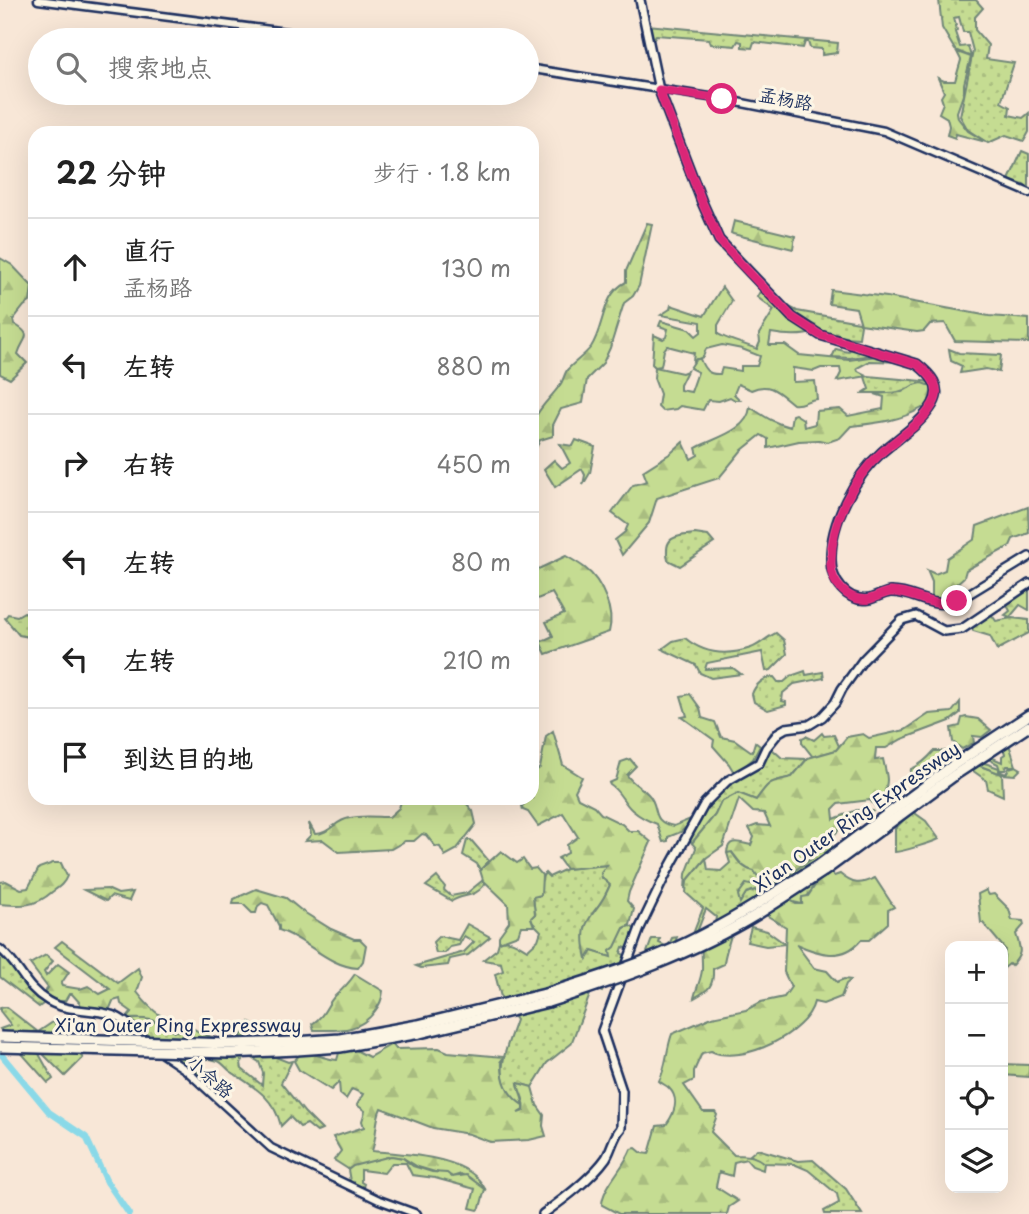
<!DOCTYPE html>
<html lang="zh">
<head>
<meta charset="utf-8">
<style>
  body { margin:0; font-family:"Playpen Sans","LXGW WenKai TC",sans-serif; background:#f2f2f2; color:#222 }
  .controls { position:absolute; right:21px; bottom:21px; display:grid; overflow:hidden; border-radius:14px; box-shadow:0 7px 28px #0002 }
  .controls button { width:63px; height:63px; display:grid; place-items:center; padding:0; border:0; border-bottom:2px solid #e0e0e0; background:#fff; color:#222; font:35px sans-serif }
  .stop { position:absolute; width:21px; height:21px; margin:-16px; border:5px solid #db2777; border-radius:50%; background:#fff }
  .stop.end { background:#db2777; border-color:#fff; box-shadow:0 2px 7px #0008 }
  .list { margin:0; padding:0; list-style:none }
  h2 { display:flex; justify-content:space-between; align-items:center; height:91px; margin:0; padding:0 28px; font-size:30px }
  h2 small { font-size:23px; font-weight:400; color:#767676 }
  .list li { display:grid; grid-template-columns:46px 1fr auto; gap:21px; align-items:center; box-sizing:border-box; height:98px; padding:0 28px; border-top:2px solid #e0e0e0 }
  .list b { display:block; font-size:26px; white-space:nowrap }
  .list p { margin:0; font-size:23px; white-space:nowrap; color:#767676 }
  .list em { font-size:23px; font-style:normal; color:#767676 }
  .icon { flex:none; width:38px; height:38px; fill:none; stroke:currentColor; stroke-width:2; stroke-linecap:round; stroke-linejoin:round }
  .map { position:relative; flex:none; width:1029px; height:1214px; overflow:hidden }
  .search { position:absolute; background:#fff; box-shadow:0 7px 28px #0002; left:28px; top:28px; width:511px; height:77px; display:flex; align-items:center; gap:18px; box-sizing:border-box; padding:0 24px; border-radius:38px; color:#767676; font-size:26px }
  .panel { position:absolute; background:#fff; box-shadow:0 7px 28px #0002; left:28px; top:126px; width:511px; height:679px; border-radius:21px }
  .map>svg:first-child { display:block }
</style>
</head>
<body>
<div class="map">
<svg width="1029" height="1214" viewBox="0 0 1029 1214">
  <defs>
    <pattern id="grass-dots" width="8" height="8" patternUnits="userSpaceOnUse" patternTransform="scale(1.75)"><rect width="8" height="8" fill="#c5dc92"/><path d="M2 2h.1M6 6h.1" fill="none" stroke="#a9bd80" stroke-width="1.8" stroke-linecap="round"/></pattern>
    <pattern id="forest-firs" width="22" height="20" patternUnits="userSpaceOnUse" patternTransform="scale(1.75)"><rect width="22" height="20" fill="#c5dc92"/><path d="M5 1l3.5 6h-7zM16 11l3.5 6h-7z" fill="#a9bd80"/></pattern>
  </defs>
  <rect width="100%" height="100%" fill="#f8e7d7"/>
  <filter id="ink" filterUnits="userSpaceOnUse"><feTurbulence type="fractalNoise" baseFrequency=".0143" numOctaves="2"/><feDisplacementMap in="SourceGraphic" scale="14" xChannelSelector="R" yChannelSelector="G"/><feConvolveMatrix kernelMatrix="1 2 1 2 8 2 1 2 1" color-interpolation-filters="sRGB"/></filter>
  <g filter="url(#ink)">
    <g fill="url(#grass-dots)" stroke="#708678" stroke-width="2" fill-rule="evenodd">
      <path d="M 939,0 L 976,0 L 983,8 L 975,17 L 975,30 L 988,45 L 986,59 L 1014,63 L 1001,102 L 1010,107 L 1009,115 L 1023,118 L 1029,113 L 1029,132 L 1024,141 L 1006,135 L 988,143 L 968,130 L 960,116 L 973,51 L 968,32 L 963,32 L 959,17 L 954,18 L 957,30 L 955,32 L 960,47 L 968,46 L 971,57 L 955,50 L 942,28 Z"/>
      <path d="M 647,25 L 838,43 L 837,53 L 822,55 L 822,49 L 810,48 L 808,42 L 805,42 L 803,48 L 754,42 L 752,48 L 742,47 L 742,42 L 738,41 L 735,46 L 711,44 L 709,39 L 656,35 L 654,38 L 650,37 Z"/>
      <path d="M 1022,151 L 1029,154 L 1029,187 L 1009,180 Z"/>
      <path d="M 780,302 L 797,311 L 859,322 L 861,324 L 859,338 C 827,338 803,324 780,302 Z"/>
      <path d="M 854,345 L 880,354 L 850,358 L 832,357 L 836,349 L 848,352 Z"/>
      <path d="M 949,349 L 959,353 L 1001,355 L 999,372 L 986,369 L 960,373 L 962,366 L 951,361 Z"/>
      <path d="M 868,376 L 933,382 L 936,397 L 926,410 L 932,393 L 910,388 L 895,393 L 863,393 L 869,389 L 865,377 Z"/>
      <path d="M 695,534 L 708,536 L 714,543 L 680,566 L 668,560 C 663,537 674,536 695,534 Z"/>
      <path d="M 989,611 L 996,621 L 1012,618 L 1029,620 L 1029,633 L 997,650 L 990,636 L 973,631 L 970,623 Z"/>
      <path d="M 24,612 L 30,613 L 29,619 L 35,621 L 34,638 L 19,635 L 5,618 L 8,614 L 17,616 Z"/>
      <path d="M 776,633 L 784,640 L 787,654 L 771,670 L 766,671 L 762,652 L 707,663 L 705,669 L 733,668 L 741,674 L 711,678 L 700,673 L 696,665 L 662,649 L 673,641 L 685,638 C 704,654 727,656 751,648 C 760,645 767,637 776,633 Z"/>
      <path d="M 805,671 L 806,675 L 823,672 L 824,678 L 794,684 L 783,693 L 782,701 L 786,702 L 786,705 L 768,710 L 754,702 L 752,694 C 755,685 764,677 774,677 L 778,682 L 784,682 L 791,676 Z"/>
      <path d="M 771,733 L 775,742 L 771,748 L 782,758 L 807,759 L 792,777 C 769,783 771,779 756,800 L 738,793 L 721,802 L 715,815 L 692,843 L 690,840 L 712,797 L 755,762 Z"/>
      <path d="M 822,733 L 824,736 L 834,735 L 839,746 L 837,750 L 813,757 L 802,743 L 802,738 L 806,736 L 814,740 Z"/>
      <path d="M 1008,741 L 1016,766 L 1007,766 L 1005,770 L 1000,770 L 998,764 L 984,757 L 986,755 L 1002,762 L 1002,756 L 1005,754 L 1002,744 Z"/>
      <path d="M 975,764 L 1002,774 L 1003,796 L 988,789 L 986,780 L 969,768 Z"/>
      <path d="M 912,811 L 926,821 L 939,839 C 933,842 902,852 895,852 L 895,829 Z"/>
      <path d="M 828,837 L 828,843 L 836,850 L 856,845 L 859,852 L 820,878 L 802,904 L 784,900 L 766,884 L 806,860 L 808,854 L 823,846 Z"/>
      <path d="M 467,840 L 471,840 L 489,861 L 480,870 L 477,864 L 463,855 Z"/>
      <path d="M 731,851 C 738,861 742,868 754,871 L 762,881 L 749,886 L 742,899 L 746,893 L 755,890 L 759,893 L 759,910 L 754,920 L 715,923 L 716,917 L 706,909 L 690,950 L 686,952 L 703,908 L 686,893 L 687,881 L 706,858 L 708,870 L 721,871 L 730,863 L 727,853 Z"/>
      <path d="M 607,865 L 610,885 L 603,900 L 592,914 L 588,955 L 592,951 L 610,956 L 610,951 L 624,928 L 630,926 L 640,932 L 633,950 L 623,947 L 621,953 L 631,959 L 627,973 L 616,968 L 602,992 L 596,989 L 591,992 L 571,1044 L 547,1063 L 532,1087 L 518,1083 L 524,1106 C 488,1083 506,1051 516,1020 L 502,1001 L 495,974 L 503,971 L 501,963 L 483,960 L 497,949 L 499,942 C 509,937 519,945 527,950 L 538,940 L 541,931 L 532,922 L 531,918 L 535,914 L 533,896 L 538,896 C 542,888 539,879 545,873 L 549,877 L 566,869 Z"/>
      <path d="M 437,877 L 445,887 L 444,890 L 451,896 L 467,893 L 483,880 L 485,884 C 474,899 464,893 452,901 L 426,886 Z"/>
      <path d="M 467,924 L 490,937 L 468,955 L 450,959 L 448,965 L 421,968 L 416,966 L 464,952 L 474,942 L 464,936 L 459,945 L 450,947 L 445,953 L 436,953 L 433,942 L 439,936 L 458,940 Z"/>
      <path d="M 751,927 L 767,931 L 785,944 L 766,946 L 747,942 Z"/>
      <path d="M 677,937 L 669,960 L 642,966 L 652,939 L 660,939 L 659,943 L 668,947 L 672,938 Z"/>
      <path d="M 0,952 L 47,1001 L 39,1007 L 0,977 Z"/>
      <path d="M 6,1007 L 38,1032 L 53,1022 L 77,1044 L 73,1048 L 83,1058 L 65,1076 L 43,1054 L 39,1054 L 53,1079 L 48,1083 L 0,1029 L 11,1025 L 0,1011 L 0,1008 Z"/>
      <path d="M 142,1018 C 156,1021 169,1030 183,1029 L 185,1023 C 202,1036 219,1040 239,1043 C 239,1034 247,1030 250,1022 L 254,1025 L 249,1033 L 250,1041 L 262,1049 L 269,1037 L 277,1042 L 270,1055 L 288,1062 L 292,1061 L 281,1083 L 305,1113 L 322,1130 L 317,1132 L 307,1124 L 300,1127 L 290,1117 L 281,1126 C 274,1097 254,1087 230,1071 C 226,1068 223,1063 218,1061 C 207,1057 197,1059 185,1061 C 195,1074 212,1078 223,1090 L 218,1097 L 125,1021 ZM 247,1055 L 259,1062 L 263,1073 L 262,1085 L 242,1069 L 241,1063 Z"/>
      <path d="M 757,1149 L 798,1161 L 813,1160 L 846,1189 L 862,1214 L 825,1214 L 824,1211 L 839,1203 L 837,1194 L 808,1170 L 794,1164 L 764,1163 L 750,1155 Z"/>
    </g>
    <g fill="url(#forest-firs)" stroke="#708678" stroke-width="2">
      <path d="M 957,52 L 971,57 L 964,84 L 964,92 L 957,112 L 958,118 L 968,131 L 986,142 L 956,134 L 955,138 L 947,135 L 949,126 L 947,118 L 939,113 L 943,103 L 941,97 L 944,92 L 938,78 L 944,81 L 955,81 L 961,60 Z"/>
      <path d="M 734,221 L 795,236 L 793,249 L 733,234 L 731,233 Z"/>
      <path d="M 647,223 L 652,224 L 639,286 L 633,296 L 624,303 L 610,348 L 603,363 L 587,379 L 583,403 L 561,409 L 553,425 L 553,436 L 540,440 L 537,446 C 523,418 546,405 560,385 C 563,381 564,375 567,370 C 574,362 584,356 591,347 C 605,326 601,295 626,282 L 626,271 Z"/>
      <path d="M 0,258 L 12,265 L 32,286 L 30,302 L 24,306 L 13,320 L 14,324 C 35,336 23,337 18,354 L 27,363 L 10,379 L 0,374 Z"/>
      <path d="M 831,290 L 887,297 L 989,316 L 1029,319 L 1029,343 L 955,341 L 945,323 L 930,324 L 924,331 L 917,332 L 861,324 L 856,308 L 829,304 Z"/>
      <path d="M 922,383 L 933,387 L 926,410 L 922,408 C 899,421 878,423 851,426 L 840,438 L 828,442 L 819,440 L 799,441 L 768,448 L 768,439 L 761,435 L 741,451 L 719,478 L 657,498 L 649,523 L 622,555 L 615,540 L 625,532 L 628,525 L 612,513 L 633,485 L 647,481 L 643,471 L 671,453 L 683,442 L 691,459 L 698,455 L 696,448 C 714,438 748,431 750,407 C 764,416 773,423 790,427 L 792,415 L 795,414 L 803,419 L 804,427 L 815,424 L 816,411 L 840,409 L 848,416 L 883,409 L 884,397 L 875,394 L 902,392 L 914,385 Z"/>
      <path d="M 576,440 L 595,447 L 590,473 L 583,485 L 585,475 L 582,469 L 555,487 L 544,469 L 554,460 L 562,468 L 570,463 L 560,444 L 573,446 Z"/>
      <path d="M 1028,507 L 1029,533 L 1013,539 L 1010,546 L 966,570 L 964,577 L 955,585 L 964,595 L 949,602 L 932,600 L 932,582 L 927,570 L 935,574 L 945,570 L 947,558 L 975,539 L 977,526 Z"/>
      <path d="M 566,556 C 573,560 580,564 585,568 C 602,581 615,612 609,632 L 546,654 L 540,642 L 553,636 L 546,622 L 564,614 L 552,593 L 532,601 L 532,572 Z"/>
      <path d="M 1029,586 L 1029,610 L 1020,605 L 1010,617 L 1005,615 L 1010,611 L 1005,601 Z"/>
      <path d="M 690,694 L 700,708 L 702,718 L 715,722 L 721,737 L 735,740 L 752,752 L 755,742 L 760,746 L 753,759 L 735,774 L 729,764 L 713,746 L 714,740 L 682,717 L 687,716 L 681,696 Z"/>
      <path d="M 960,702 L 960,713 L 950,721 L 902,739 L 886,748 L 876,748 L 875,760 L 883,759 C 887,779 889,776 884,796 L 903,806 L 879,811 L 870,800 L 838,804 L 833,809 L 834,819 L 857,810 L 874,811 L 848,817 L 846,823 L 834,835 L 831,833 L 823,846 L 808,854 L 806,859 L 813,858 L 776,883 L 772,881 L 766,884 L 781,892 L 785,901 L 789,899 L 796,904 L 802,904 L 802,897 L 808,896 L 820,878 L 832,871 L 830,872 L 834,876 L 840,874 C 853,885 860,885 875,878 L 894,907 L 888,910 L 888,923 L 869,940 L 861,940 C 843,962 818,954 796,944 L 814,968 L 827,971 L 837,982 L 844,979 L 851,980 L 846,984 L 841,997 L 823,1004 L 814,1002 C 807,1033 742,1066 711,1051 L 702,1053 L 694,1071 L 694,1080 L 684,1085 L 703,1112 L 715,1112 L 717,1115 L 711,1132 L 734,1155 C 746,1156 754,1154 764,1163 L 763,1170 L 752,1166 L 746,1159 L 734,1162 L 732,1176 L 719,1172 L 716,1187 L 738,1201 L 729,1207 L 727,1214 L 619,1214 L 602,1205 C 602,1187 624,1168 631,1149 L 636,1148 L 642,1153 L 649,1154 L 657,1126 L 666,1125 C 674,1114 680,1099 669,1088 C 666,1085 662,1084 659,1081 C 667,1066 666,1050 672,1034 L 712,1017 L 746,1010 L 761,1002 L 784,997 L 791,987 L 784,972 L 786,927 L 761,912 L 758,906 L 759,894 L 755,890 L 746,893 L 740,903 L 738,895 L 746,884 L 750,885 L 761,881 L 754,871 C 742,868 739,861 732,852 L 727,853 C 728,837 740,843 751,845 L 754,837 L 749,828 L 757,825 L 770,826 L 764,813 L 753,812 L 739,799 L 723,846 L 706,858 L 687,881 L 685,889 L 686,874 L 696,848 L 692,843 L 715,815 L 721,802 L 738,793 L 756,800 C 771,779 769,783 792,777 L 808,758 L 836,750 L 847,737 L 863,734 L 869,738 L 905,730 L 929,714 L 952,712 Z"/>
      <path d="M 966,717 L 978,719 L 991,730 L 982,737 L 973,736 L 974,743 L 962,749 L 953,742 L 951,728 L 960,726 L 962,718 Z"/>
      <path d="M 553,731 L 563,765 L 582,777 L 575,791 L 578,798 L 594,806 L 601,814 L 622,824 L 629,831 L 638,831 L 651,842 L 629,892 L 627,901 L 634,909 L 630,925 L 624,928 L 615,947 L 610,951 L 611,957 L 592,951 L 587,959 C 577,914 595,921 610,885 L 602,878 L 601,873 L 607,865 L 566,869 L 558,858 L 568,853 L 567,845 L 578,837 L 563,813 L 538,826 L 528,812 L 523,810 L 522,806 L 527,801 L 526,798 L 532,798 L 532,773 L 540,768 L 546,736 Z"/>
      <path d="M 934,751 L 948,751 L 955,754 L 944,757 L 921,774 L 910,777 L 911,769 C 919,766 928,758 934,751 Z"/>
      <path d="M 630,759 L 636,766 L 627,775 C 633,785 641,786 648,794 C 661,807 649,822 674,826 L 698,816 L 681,832 L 668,837 L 668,841 L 663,842 L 657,824 C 648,821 639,816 632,810 C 623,802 620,791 610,785 L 609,783 L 616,780 L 621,762 Z"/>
      <path d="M 982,762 L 999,768 L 999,771 L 1006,774 L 1009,768 L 1016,766 L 1021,769 L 1015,775 L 1002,774 L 975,764 Z"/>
      <path d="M 402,798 L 462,798 L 473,811 L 476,824 L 456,850 L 445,856 L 440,847 L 435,846 L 426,835 L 422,834 L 414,841 L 405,841 L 391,849 L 339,852 L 323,840 L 305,841 L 311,835 L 309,823 L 315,834 C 330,834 335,820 350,818 C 362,815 377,817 389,817 L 399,808 Z"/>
      <path d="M 501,851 L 517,863 L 523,859 L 530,869 L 536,868 L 542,875 L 541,895 L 533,897 L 535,914 L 531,918 L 534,926 L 521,926 L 518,935 L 499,942 L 499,936 L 509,922 L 508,904 L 483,880 L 480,870 Z"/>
      <path d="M 53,863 L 61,863 L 67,876 C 64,884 59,887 52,892 C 35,907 22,906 0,904 L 0,882 L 6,881 L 21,889 L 28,888 L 39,868 Z"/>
      <path d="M 107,889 L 118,894 L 133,892 L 129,901 L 111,896 L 106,901 L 84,890 Z"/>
      <path d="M 256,889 L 286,898 L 302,911 L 331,929 L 354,939 L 360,939 L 366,945 L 363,961 L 358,968 C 327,966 307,939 279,930 L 279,926 L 268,905 L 262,903 L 258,906 L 256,913 L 252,913 L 243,904 L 233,904 L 234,899 Z"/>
      <path d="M 738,916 C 734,924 724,957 724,964 L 713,969 C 714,986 709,990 694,998 C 696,989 701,980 702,970 C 703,952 695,928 719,922 L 720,919 Z"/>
      <path d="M 62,941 L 118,983 L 138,968 L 142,977 L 137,992 C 149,1008 165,1024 185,1023 L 183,1029 L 174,1032 C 161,1018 143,1018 126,1019 L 132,1012 L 121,1004 L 120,999 L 113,1001 L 108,1013 L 81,1009 L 80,1003 L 72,994 L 69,994 L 65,1001 L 58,1001 L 43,994 L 48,988 L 30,964 L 46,955 L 53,961 L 44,972 L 46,976 L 58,964 L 69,972 L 61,984 L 62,986 L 80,989 L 88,986 L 100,994 L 110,989 L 55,947 Z"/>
      <path d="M 355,974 L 383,991 C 382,1000 380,1004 375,1011 C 359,1033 338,1030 314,1030 L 312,1024 C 326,1015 326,1005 335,996 C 343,989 349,983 355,974 Z"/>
      <path d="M 392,1044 L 396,1049 L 439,1048 L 448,1052 L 504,1057 L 500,1062 L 502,1061 C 501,1080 508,1096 524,1106 L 523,1110 L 518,1113 L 524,1111 C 527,1102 519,1093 518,1083 L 532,1087 L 537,1105 L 544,1115 L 543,1126 L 546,1136 L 529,1140 L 490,1142 L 469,1134 L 433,1128 L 381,1108 C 375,1120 377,1137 372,1151 C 404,1154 469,1155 485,1189 L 461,1174 L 452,1177 L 418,1167 L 403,1158 L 391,1156 L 348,1169 L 334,1160 L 341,1151 L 333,1137 L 364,1127 L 362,1121 L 365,1111 L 357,1105 L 363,1094 L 352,1089 L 346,1099 L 340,1094 L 339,1082 L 331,1090 L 299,1070 L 294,1061 L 303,1051 C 315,1053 324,1059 337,1060 L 341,1046 L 348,1046 L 369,1057 Z"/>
      <path d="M 1003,1064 L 1029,1065 L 1029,1077 L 1003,1075 Z"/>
    </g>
    <g fill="#c5dc92" stroke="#708678" stroke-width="2" fill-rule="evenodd">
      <path d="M 722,287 L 732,301 L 718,325 L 718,334 C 726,339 747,345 757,349 L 760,342 L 759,334 L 774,310 L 757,297 L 762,288 L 793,320 L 816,332 C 801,337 787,336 771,333 L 769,345 L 785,345 L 799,355 L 849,360 L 883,355 L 905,362 L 870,361 L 857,368 L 858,371 L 868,376 L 837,381 L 841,373 L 840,368 L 821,368 L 814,371 L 793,368 L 793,382 L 815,381 L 817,399 C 808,399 801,406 793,404 C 779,393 770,381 751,390 L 738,384 L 734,394 L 740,400 L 735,400 L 730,397 L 719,401 L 708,400 L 703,410 L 680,406 L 676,409 L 662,411 L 658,407 L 660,394 L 654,378 L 655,367 L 652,364 L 654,335 L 663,339 L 666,337 L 668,329 L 659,326 L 661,321 L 689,329 L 696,336 L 701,332 L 701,322 L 661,315 L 670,309 L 671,305 L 704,316 ZM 722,345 L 742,349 L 760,356 L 757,366 L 741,366 L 741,371 L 722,368 L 720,374 C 708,375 704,369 700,359 L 696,359 L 690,368 L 698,372 L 691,392 L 680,390 L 680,385 L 687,371 L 682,373 L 655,367 L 661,366 L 664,350 L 667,346 L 694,353 L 693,361 L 703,357 L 706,349 Z"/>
      <path d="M 986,890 L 989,895 L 994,894 L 1009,909 L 1012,920 L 1023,921 L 1024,925 L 1016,934 C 1020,948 1024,953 1011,966 L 1009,964 L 1003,969 L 1005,949 L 983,923 L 981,923 L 978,894 Z"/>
      <path d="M 391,1156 L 403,1158 L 413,1166 L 432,1172 L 447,1173 L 452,1177 L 466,1175 L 485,1189 L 480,1208 L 478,1210 L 470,1208 L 475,1189 L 435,1178 L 412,1175 L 406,1163 L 392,1163 L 384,1173 L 361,1170 L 361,1182 L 364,1184 L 361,1192 L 351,1187 L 348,1170 L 353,1166 Z"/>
    </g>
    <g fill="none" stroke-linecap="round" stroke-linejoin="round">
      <path stroke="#8ad9e8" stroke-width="6" d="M 0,1053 L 49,1112 L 86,1137 L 107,1182 L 129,1214"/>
      <g stroke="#1b2f5e" stroke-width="11">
        <g id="secondary">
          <path d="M 38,0 L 348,40"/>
          <path d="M 527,68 L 722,99 L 884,131 L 1029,193"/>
          <path d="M 0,949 C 21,966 23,986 48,1001 C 68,1013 92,1008 113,1015 C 126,1019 138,1034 148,1042"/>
          <path d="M 159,1052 L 186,1070 L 271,1148 L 379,1200 L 417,1214"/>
        </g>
      </g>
      <g stroke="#1b2f5e" stroke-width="12">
        <g id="primary">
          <path d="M 640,0 L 659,90 L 702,202 L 719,240 L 792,317 L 820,335 L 917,364 C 930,374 943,387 933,404 C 921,424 899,437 882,452 C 855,476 830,522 831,560 C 831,580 846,603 870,599 C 877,597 883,593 890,592 C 915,591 930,610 957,601 L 1029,557"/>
          <path d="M 543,1214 C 564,1199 591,1179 606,1158 C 612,1148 613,1137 621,1128 L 622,1091 L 602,1031 L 640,928 L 666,874 L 705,803 L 727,781 L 759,763 L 766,748 L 779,732 L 786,728 L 809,725 L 822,717 L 835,703 L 842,689 L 863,660 L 902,620 L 916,616 L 944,631 L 962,629 L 1029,584"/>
        </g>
      </g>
      <g stroke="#1b2f5e" stroke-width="14">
        <g id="highway">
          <path d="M 819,865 L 952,766 L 1029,715"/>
          <path d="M 824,871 L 956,774 L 1029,726"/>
          <path d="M 295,1042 L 340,1039 L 418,1025 L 545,994"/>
          <path d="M 297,1050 L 340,1047 L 420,1033 L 548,1002"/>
        </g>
      </g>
      <use href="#secondary" stroke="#fcf5e5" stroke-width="6"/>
      <use href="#primary" stroke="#fcf5e5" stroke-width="7"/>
      <use href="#highway" stroke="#fcf5e5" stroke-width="9"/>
      <g stroke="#1b2f5e" stroke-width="14" stroke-linecap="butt">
        <g id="highway-bridge">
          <path d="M 545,994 C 593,979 643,964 688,942 C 734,920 776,892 819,865"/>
          <path d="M 548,1002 C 619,979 692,954 756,915 C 779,901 801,886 824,871"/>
          <path d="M 0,1037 L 230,1044 L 295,1042"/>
          <path d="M 0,1047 L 231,1053 L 297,1050"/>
        </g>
      </g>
      <use href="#highway-bridge" stroke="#fcf5e5" stroke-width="9"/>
    </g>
  </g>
  <g fill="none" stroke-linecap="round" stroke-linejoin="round" filter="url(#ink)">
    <path stroke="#db2777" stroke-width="9" d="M 722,99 L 659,90 L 702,202 L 719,240 L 742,265 L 792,317 L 820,335 L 917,364 C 930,374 943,387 933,404 C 922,424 899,437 882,452 C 852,479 830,524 831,565 C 831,584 850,603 870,599 C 877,597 883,593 890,592 C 915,591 930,610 957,601"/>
  </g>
  <g text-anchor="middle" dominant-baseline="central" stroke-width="6" stroke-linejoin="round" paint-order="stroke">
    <g font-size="18" fill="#1b2f5e" stroke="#fcf5e5">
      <text transform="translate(786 98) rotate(11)">孟杨路</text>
      <text transform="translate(856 816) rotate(-35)">Xi'an Outer Ring Expressway</text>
      <text x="178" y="1024">Xi'an Outer Ring Expressway</text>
      <text transform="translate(211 1076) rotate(41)">小佘路</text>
    </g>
  </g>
</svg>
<div class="controls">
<button>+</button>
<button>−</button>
<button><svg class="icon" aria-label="locate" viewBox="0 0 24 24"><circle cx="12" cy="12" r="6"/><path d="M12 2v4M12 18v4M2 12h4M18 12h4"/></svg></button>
<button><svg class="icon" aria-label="layers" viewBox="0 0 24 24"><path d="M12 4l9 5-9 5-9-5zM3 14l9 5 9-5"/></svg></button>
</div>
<div class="stop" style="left:722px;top:99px"></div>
<div class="stop end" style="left:957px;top:601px"></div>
<div class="search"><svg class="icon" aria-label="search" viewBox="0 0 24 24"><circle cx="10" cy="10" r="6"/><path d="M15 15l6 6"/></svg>搜索地点</div>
<section class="panel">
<h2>22 分钟<small>步行 · 1.8 km</small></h2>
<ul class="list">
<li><svg class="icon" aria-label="ahead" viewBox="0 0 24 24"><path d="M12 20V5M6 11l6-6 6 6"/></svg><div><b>直行</b><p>孟杨路</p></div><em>130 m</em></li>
<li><svg class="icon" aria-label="left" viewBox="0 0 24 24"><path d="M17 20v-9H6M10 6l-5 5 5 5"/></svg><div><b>左转</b></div><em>880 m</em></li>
<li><svg class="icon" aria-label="right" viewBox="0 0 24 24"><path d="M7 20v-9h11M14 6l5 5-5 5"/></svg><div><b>右转</b></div><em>450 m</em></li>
<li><svg class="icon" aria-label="left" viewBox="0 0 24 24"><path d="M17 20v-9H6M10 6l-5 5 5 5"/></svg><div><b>左转</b></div><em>80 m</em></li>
<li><svg class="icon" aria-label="left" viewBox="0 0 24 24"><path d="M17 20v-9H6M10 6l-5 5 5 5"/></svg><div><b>左转</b></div><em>210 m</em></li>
<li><svg class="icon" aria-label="arrive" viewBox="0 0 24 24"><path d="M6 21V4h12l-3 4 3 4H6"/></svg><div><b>到达目的地</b></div></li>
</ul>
</section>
</div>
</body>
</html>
